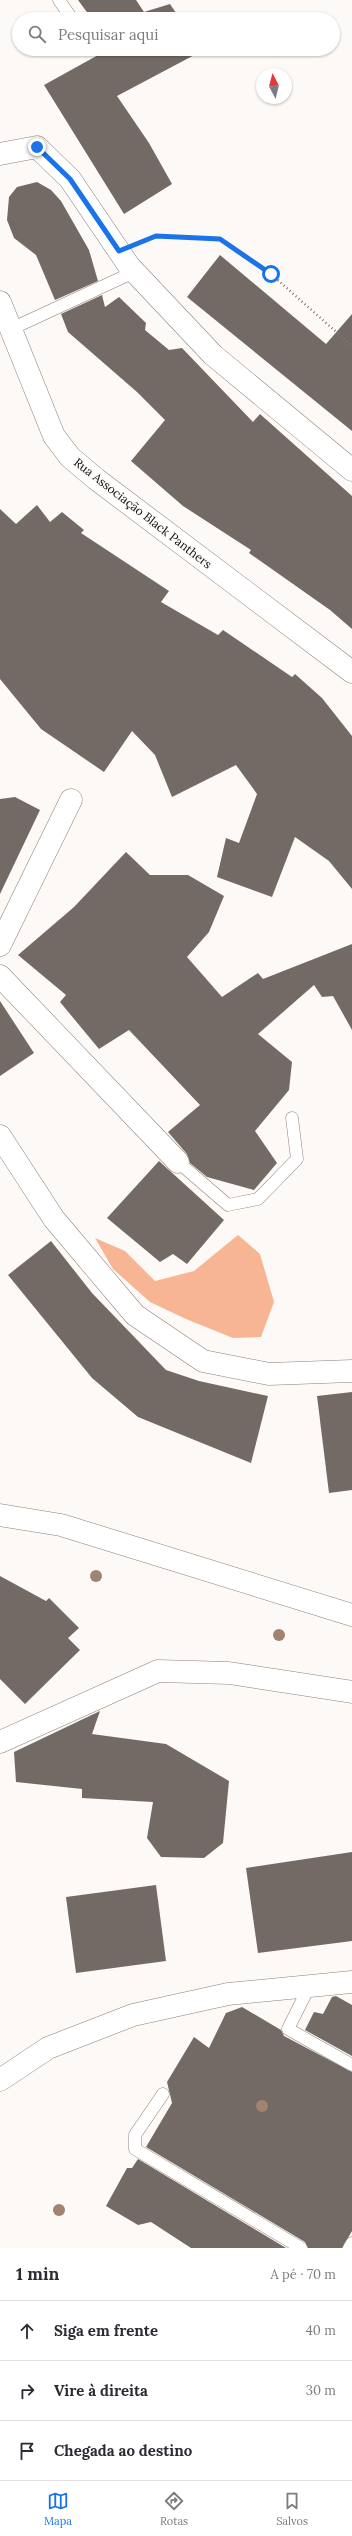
<!DOCTYPE html>
<html lang="pt">
<head>
<meta charset="utf-8">
<style>
  body { margin:0; font-family:Lora,serif; background:#f2f2f3; color:#2b2b33 }
  .compass { position:absolute; left:256px; top:68px; width:36px; height:36px; border-radius:50%; background:#fff; box-shadow:0 1px 3px #0004; rotate:353deg }
  .stop { position:absolute; width:12px; height:12px; margin:-9px; border:3px solid #1a73e8; border-radius:50%; background:#fff }
  .stop.end { background:#1a73e8; border-color:#fff; box-shadow:0 1px 4px #0008 }
  .list { margin:0; padding:0; list-style:none }
  h2 { display:flex; justify-content:space-between; align-items:center; height:52px; margin:0; padding:0 16px; font-size:17px }
  h2 small { font-size:13px; font-weight:400; color:#7c7c81 }
  .list li { display:grid; grid-template-columns:26px 1fr auto; gap:12px; align-items:center; box-sizing:border-box; height:60px; padding:0 16px; border-top:1px solid #e1e1e2 }
  .list b { display:block; font-size:15px; white-space:nowrap }
  .list em { font-size:13px; font-style:normal; color:#7c7c81 }
  .icon { flex:none; width:22px; height:22px; fill:none; stroke:currentColor; stroke-width:2; stroke-linecap:round; stroke-linejoin:round }
  .map { position:relative; flex:none; width:352px; height:2248px; overflow:hidden }
  .search { position:absolute; background:#fff; box-shadow:0 1px 3px #0004; left:12px; right:12px; top:12px; height:44px; display:flex; align-items:center; gap:10px; box-sizing:border-box; padding:0 14px; border-radius:22px; color:#7c7c81; font-size:15px }
  .sheet { height:232px; background:#fff }
  nav { display:flex; justify-content:space-around; align-items:center; box-sizing:border-box; height:56px; border-top:1px solid #e1e1e2; background:#fff; font-size:11px; color:#7c7c81 }
  nav a { display:grid; justify-items:center; gap:2px }
  nav .on { color:#1a73e8 }
  .map>svg:first-child { display:block }
</style>
</head>
<body>
<div class="map">
<svg width="352" height="2248" viewBox="0 0 352 2248">
  <rect width="100%" height="100%" fill="#fdf9f6"/>
  <path fill="#f7b593" d="M 238,1235 L 260,1254 L 274,1302 L 261,1337 L 233,1338 L 186,1319 L 150,1302 L 113,1269 L 95,1238 L 125,1251 L 155,1281 L 194,1271 Z"/>
  <g fill="#746a65">
    <path d="M 78,0 L 136,0 L 144,12 L 170,4 L 180,19 L 92,19 Z"/>
    <path d="M 109,49 L 198,49 L 200,52 L 117,96 L 149,143 L 172,184 L 124,214 L 44,85 Z"/>
    <path d="M 37,182 L 51,190 L 61,201 L 89,250 L 98,281 L 55,300 L 36,255 L 14,238 L 7,220 L 9,197 L 17,187 Z"/>
    <path d="M 220,255 L 326,344 L 352,314 L 352,431 L 187,297 Z"/>
    <path d="M 102,295 L 105,307 L 119,297 L 146,323 L 145,330 L 169,350 L 182,348 L 253,422 L 260,414 L 352,496 L 352,629 L 330,610 L 249,553 L 251,550 L 183,506 L 131,461 L 165,420 L 137,392 L 68,332 L 61,314 Z"/>
    <path d="M 37,505 L 50,522 L 62,512 L 84,530 L 81,533 L 169,591 L 161,602 L 218,635 L 223,630 L 292,677 L 295,674 L 322,698 L 352,736 L 352,889 L 329,861 L 295,837 L 272,897 L 217,877 L 226,838 L 239,843 L 257,794 L 236,765 L 172,797 L 155,755 L 132,731 L 104,772 L 41,729 L 0,679 L 0,509 L 16,524 Z"/>
    <path d="M 15,797 L 40,810 L 0,894 L 0,799 Z"/>
    <path d="M 126,852 L 150,875 L 188,875 L 224,896 L 209,932 L 187,957 L 222,997 L 258,973 L 263,979 L 352,944 L 352,1030 L 333,996 L 322,997 L 314,985 L 258,1034 L 292,1062 L 289,1090 L 255,1131 L 277,1163 L 254,1190 L 207,1177 L 190,1163 L 187,1154 L 168,1132 L 200,1105 L 129,1030 L 99,1049 L 60,1002 L 66,995 L 18,955 L 74,907 Z"/>
    <path d="M 0,1001 L 34,1053 L 0,1076 Z"/>
    <path d="M 159,1161 L 224,1220 L 187,1264 L 173,1254 L 160,1262 L 107,1218 Z"/>
    <path d="M 51,1241 L 92,1293 L 166,1370 L 199,1381 L 268,1396 L 251,1463 L 138,1417 L 92,1378 L 8,1275 Z"/>
    <path d="M 352,1392 L 352,1490 L 329,1493 L 317,1396 Z"/>
    <path d="M 0,1576 L 46,1601 L 49,1598 L 79,1628 L 68,1638 L 80,1650 L 25,1704 L 0,1679 Z"/>
    <path d="M 100,1711 L 92,1734 L 166,1744 L 229,1781 L 223,1843 L 204,1858 L 161,1857 L 147,1838 L 153,1802 L 82,1798 L 82,1789 L 16,1782 L 14,1752 Z"/>
    <path d="M 352,1852 L 352,1941 L 258,1953 L 246,1868 Z"/>
    <path d="M 156,1885 L 166,1961 L 76,1973 L 66,1897 Z"/>
    <path d="M 336,1996 L 352,2005 L 352,2056 L 305,2030 L 314,2012 L 323,2014 L 332,1997 Z"/>
    <path d="M 242,2007 L 281,2030 L 284,2036 L 352,2072 L 352,2231 L 342,2248 L 308,2248 L 305,2242 L 146,2147 L 172,2103 L 167,2082 L 194,2037 L 209,2048 L 226,2013 Z"/>
    <path d="M 138,2159 L 286,2248 L 191,2248 L 151,2222 L 138,2225 L 106,2206 L 127,2168 L 132,2168 Z"/>
  </g>
  <g fill="none" stroke-linecap="round" stroke-linejoin="round">
    <g stroke="#8b817c" stroke-width="13">
      <g id="lane">
        <path d="M 59,0 L 72,19"/>
        <path d="M 11,329 L 134,272"/>
        <path d="M 178,1162 L 228,1205 L 258,1199 L 297,1159 L 292,1118"/>
        <path d="M 309,1987 L 288,2029 L 352,2065"/>
        <path d="M 163,2094 L 135,2135 L 135,2149 L 301,2248"/>
        <path d="M 349,2248 L 352,2243"/>
      </g>
    </g>
    <g stroke="#8b817c" stroke-width="23">
      <g id="street">
        <path d="M 0,154 L 37,147 L 70,179 L 129,266 L 213,355 L 352,470"/>
        <path d="M 0,302 L 54,436 L 70,457 L 96,479 L 352,672"/>
        <path d="M 0,945 L 71,800"/>
        <path d="M 0,976 L 178,1162"/>
        <path d="M 0,1136 L 54,1219 L 135,1315 L 203,1361 L 269,1374 L 352,1371"/>
        <path d="M 0,1515 L 61,1525 L 352,1615"/>
        <path d="M 0,1742 L 158,1671 L 229,1673 L 352,1692"/>
        <path d="M 0,2080 L 48,2048 L 133,2015 L 228,1994 L 352,1982"/>
      </g>
    </g>
    <path stroke="#7d7977" stroke-width="2.5" stroke-dasharray="1 3" stroke-linecap="butt" d="M 144,241 L 156,236 L 220,239 L 271,274 L 352,346"/>
    <use href="#lane" stroke="#fff" stroke-width="12"/>
    <use href="#street" stroke="#fff" stroke-width="22"/>
  </g>
  <g fill="#a18370">
    <circle cx="96" cy="1576" r="6"/>
    <circle cx="279" cy="1635" r="6"/>
    <circle cx="262" cy="2106" r="6"/>
    <circle cx="59" cy="2210" r="6"/>
  </g>
  <g fill="none" stroke-linecap="round" stroke-linejoin="round">
    <path stroke="#1a73e8" stroke-width="5" d="M 37,147 L 70,179 L 119,251 L 156,236 L 220,239 L 271,274"/>
  </g>
  <g text-anchor="middle" dominant-baseline="central" stroke-width="3" stroke-linejoin="round" paint-order="stroke">
    <g font-size="12" fill="#120e0d" stroke="#fdf9f6">
      <text transform="translate(143 513) rotate(38)">Rua Associação Black Panthers</text>
    </g>
  </g>
</svg>
<svg class="compass" viewBox="-18 -18 36 36"><path d="M0-13l5 13h-10z" fill="#e53935"/><path d="M0 13l5-13h-10z" fill="#7c7c81"/></svg>
<div class="stop" style="left:271px;top:274px"></div>
<div class="stop end" style="left:37px;top:147px"></div>
<div class="search"><svg class="icon" aria-label="search" viewBox="0 0 24 24"><circle cx="10" cy="10" r="6"/><path d="M15 15l6 6"/></svg>Pesquisar aqui</div>
</div>
<section class="sheet">
<h2>1 min<small>A pé · 70 m</small></h2>
<ul class="list">
<li><svg class="icon" aria-label="ahead" viewBox="0 0 24 24"><path d="M12 20V5M6 11l6-6 6 6"/></svg><div><b>Siga em frente</b></div><em>40 m</em></li>
<li><svg class="icon" aria-label="right" viewBox="0 0 24 24"><path d="M7 20v-9h11M14 6l5 5-5 5"/></svg><div><b>Vire à direita</b></div><em>30 m</em></li>
<li><svg class="icon" aria-label="arrive" viewBox="0 0 24 24"><path d="M6 21V4h12l-3 4 3 4H6"/></svg><div><b>Chegada ao destino</b></div></li>
</ul>
</section>
<nav>
<a class="on"><svg class="icon" aria-label="map" viewBox="0 0 24 24"><path d="M3 6l6-2 6 2 6-2v14l-6 2-6-2-6 2zM9 4v14M15 6v14"/></svg>Mapa</a>
<a><svg class="icon" aria-label="directions" viewBox="0 0 24 24"><path d="M12 3l9 9-9 9-9-9zM9 14v-3h6M13 9l2 2-2 2"/></svg>Rotas</a>
<a><svg class="icon" aria-label="saved" viewBox="0 0 24 24"><path d="M7 4h10v16l-5-4-5 4z"/></svg>Salvos</a>
</nav>
</body>
</html>
